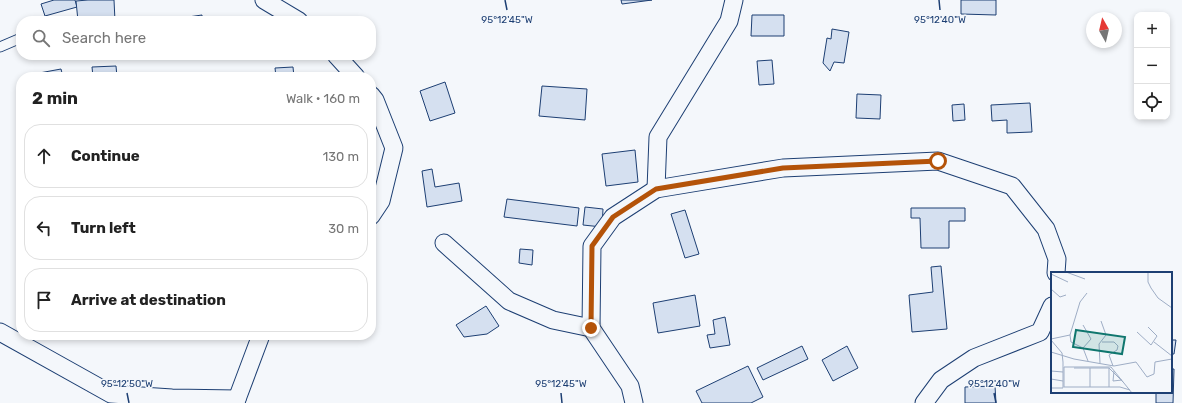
<!DOCTYPE html>
<html lang="en">
<head>
<meta charset="utf-8">
<style>
  body { margin:0; font-family:Rubik,sans-serif; background:#f2f2f2; color:#222 }
  .controls { position:absolute; right:12px; top:12px; display:grid; overflow:hidden; border-radius:8px; box-shadow:0 2px 6px #0003 }
  .controls button { width:36px; height:36px; display:grid; place-items:center; padding:0; border:0; border-bottom:1px solid #e0e0e0; background:#fff; color:#222; font:20px sans-serif }
  .compass { position:absolute; left:1086px; top:12px; width:36px; height:36px; border-radius:50%; background:#fff; box-shadow:0 2px 6px #0003; rotate:352deg }
  .stop { position:absolute; width:12px; height:12px; margin:-9px; border:3px solid #b45309; border-radius:50%; background:#fff }
  .stop.end { background:#b45309; border-color:#fff; box-shadow:0 1px 4px #0008 }
  .list { margin:0; padding:0; list-style:none }
  h2 { display:flex; justify-content:space-between; align-items:center; height:52px; margin:0; padding:0 16px; font-size:17px }
  h2 small { font-size:13px; font-weight:400; color:#767676 }
  .list li { display:grid; grid-template-columns:26px 1fr auto; gap:12px; align-items:center; box-sizing:border-box; height:64px; margin:0 8px 8px; padding:0 8px; border:1px solid #e0e0e0; border-radius:16px }
  .list b { display:block; font-size:15px; white-space:nowrap }
  .list em { font-size:13px; font-style:normal; color:#767676 }
  .icon { flex:none; width:22px; height:22px; fill:none; stroke:currentColor; stroke-width:2; stroke-linecap:round; stroke-linejoin:round }
  .map { position:relative; flex:none; width:1182px; height:403px; overflow:hidden }
  .search { position:absolute; background:#fff; box-shadow:0 2px 6px #0003; left:16px; top:16px; width:360px; height:44px; display:flex; align-items:center; gap:10px; box-sizing:border-box; padding:0 14px; border-radius:16px; color:#767676; font-size:15px }
  .panel { position:absolute; background:#fff; box-shadow:0 2px 6px #0003; left:16px; top:72px; width:360px; height:268px; border-radius:16px }
  .map>svg:first-child { display:block }
</style>
</head>
<body>
<div class="map">
<svg width="1182" height="403" viewBox="0 0 1182 403">
  <rect width="100%" height="100%" fill="#f4f7fb"/>
  <g fill="#d5e0f0" stroke="#1d3f73">
    <path d="M 54,0 L 75,0 L 77,7 L 45,16 L 41,4 Z"/>
    <path d="M 88,0 L 114,0 L 115,21 L 78,21 L 76,1 Z"/>
    <path d="M 621,0 L 652,0 L 622,4 Z"/>
    <path d="M 961,0 L 996,0 L 996,15 L 961,14 Z"/>
    <path d="M 202,15 L 202,21 L 181,21 L 181,18 Z"/>
    <path d="M 752,15 L 784,15 L 784,36 L 751,36 Z"/>
    <path d="M 832,29 L 849,32 L 844,63 L 834,62 L 830,71 L 823,63 L 827,38 L 831,39 Z"/>
    <path d="M 772,60 L 774,84 L 759,85 L 757,61 Z"/>
    <path d="M 116,66 L 117,77 L 93,77 L 92,67 Z"/>
    <path d="M 293,67 L 294,77 L 276,77 L 275,68 Z"/>
    <path d="M 61,69 L 63,77 L 24,77 L 23,76 Z"/>
    <path d="M 445,82 L 455,113 L 430,121 L 420,91 Z"/>
    <path d="M 542,86 L 587,89 L 585,120 L 539,116 Z"/>
    <path d="M 857,94 L 881,95 L 880,119 L 856,118 Z"/>
    <path d="M 1030,103 L 1032,132 L 1007,133 L 1007,120 L 992,121 L 991,105 Z"/>
    <path d="M 964,104 L 965,120 L 953,121 L 952,105 Z"/>
    <path d="M 635,150 L 638,182 L 606,186 L 602,154 Z"/>
    <path d="M 432,169 L 435,187 L 459,183 L 462,201 L 427,207 L 422,171 Z"/>
    <path d="M 507,199 L 579,208 L 577,226 L 504,217 Z"/>
    <path d="M 585,207 L 603,209 L 602,227 L 583,225 Z"/>
    <path d="M 911,208 L 965,208 L 965,221 L 949,221 L 949,248 L 921,248 L 920,218 L 911,218 Z"/>
    <path d="M 685,210 L 699,254 L 685,258 L 671,214 Z"/>
    <path d="M 520,249 L 533,250 L 532,265 L 519,263 Z"/>
    <path d="M 941,266 L 947,329 L 912,332 L 909,295 L 933,292 L 931,267 Z"/>
    <path d="M 695,295 L 700,326 L 658,333 L 653,303 Z"/>
    <path d="M 486,306 L 499,326 L 487,334 L 464,337 L 456,325 Z"/>
    <path d="M 725,317 L 730,345 L 710,348 L 707,335 L 715,334 L 713,320 Z"/>
    <path d="M 1171,340 L 1176,340 L 1174,354 L 1171,354 Z"/>
    <path d="M 802,346 L 808,359 L 763,380 L 757,368 Z"/>
    <path d="M 847,346 L 858,368 L 833,381 L 822,360 Z"/>
    <path d="M 748,366 L 763,397 L 751,403 L 702,403 L 696,391 Z"/>
    <path d="M 1171,369 L 1174,369 L 1173,403 L 1156,403 L 1156,392 L 1171,392 Z"/>
    <path d="M 995,386 L 996,403 L 965,403 L 965,387 Z"/>
  </g>
  <g fill="none" stroke-linecap="round" stroke-linejoin="round">
    <g stroke="#1d3f73" stroke-width="11">
      <path id="lane" d="M 0,47 L 21,38"/>
    </g>
    <g stroke="#1d3f73" stroke-width="19">
      <g id="street">
        <path d="M 264,0 L 299,21"/>
        <path d="M 336,55 L 356,77"/>
        <path d="M 371,95 L 375,100 L 394,148 L 381,201 L 371,216"/>
        <path d="M 656,189 L 658,137 L 729,21 L 734,0"/>
        <path d="M 444,243 L 509,301 L 553,320 L 591,328"/>
        <path d="M 0,332 L 111,394 L 172,398 L 237,399"/>
        <path d="M 237,399 L 261,335"/>
        <path d="M 634,403 L 630,386 L 591,328 L 592,246 L 613,217 L 656,189 L 783,168 L 938,161 L 1012,186 L 1046,229 L 1057,259 L 1056,273"/>
        <path d="M 924,403 L 941,380 L 974,358 L 1040,332 L 1052,306"/>
      </g>
    </g>
    <use href="#lane" stroke="#f4f7fb" stroke-width="9"/>
    <use href="#street" stroke="#f4f7fb" stroke-width="17"/>
  </g>
  <g fill="none" stroke-linecap="round" stroke-linejoin="round">
    <path stroke="#b45309" stroke-width="5" d="M 591,328 L 592,246 L 613,217 L 656,189 L 783,168 L 938,161"/>
  </g>
  <path fill="none" stroke="#1d3f73" stroke-width="1.5" d="M 505,0 L 507,10M 939,0 L 940,10M 127,393 L 129,403M 561,393 L 562,403M 994,393 L 996,403"/>
  <g transform="translate(1051 272)">
    <rect width="121" height="121" fill="#f4f7fb"/>
    <path fill="none" stroke="#9eadc5" stroke-width="1" d="M 15,0 L 34,7M 97,0 L 97,10 L 100,16 L 107,26 L 121,36M 0,2 L 17,10M 0,17 L 9,25 L 15,23M 32,53 L 40,67 L 32,76M 86,60 L 100,73 L 106,64 L 97,55M 19,63 L 20,70 L 32,76M 0,67 L 19,63 L 29,30 L 36,21M 0,68 L 11,81 L 12,90 L 12,116 L 0,116M 51,70 L 63,70 L 67,74 L 66,78 L 58,83 L 62,94M 103,70 L 121,84M 32,76 L 37,89M 0,80 L 23,87 L 63,94 L 85,90 L 96,105 L 103,102 L 104,90 L 121,87M 49,91 L 48,72 L 55,63 L 50,49M 23,96 L 58,96 L 72,110M 58,96 L 58,115M 0,99 L 12,100M 63,99 L 62,109 L 71,108M 0,107 L 12,109M 39,115 L 39,96M 79,118 L 69,115 L 13,115 L 13,95 L 60,95 L 81,121"/>
    <path fill="#0f766e" fill-opacity="0.15" stroke="#0f766e" stroke-width="2" d="M 25,58 L 74,65 L 71,82 L 22,75 Z"/>
    <rect width="121" height="121" fill="none" stroke="#1d3f73" stroke-width="2"/>
  </g>
  <g font-size="10" text-anchor="middle" fill="#1d3f73" stroke="#f4f7fb" stroke-width="3" stroke-linejoin="round" paint-order="stroke">
    <text x="507" y="23">95°12'45"W</text>
    <text x="940" y="23">95°12'40"W</text>
    <text x="127" y="387">95°12'50"W</text>
    <text x="561" y="387">95°12'45"W</text>
    <text x="994" y="387">95°12'40"W</text>
  </g>
</svg>
<div class="controls">
<button>+</button>
<button>−</button>
<button><svg class="icon" aria-label="locate" viewBox="0 0 24 24"><circle cx="12" cy="12" r="6"/><path d="M12 2v4M12 18v4M2 12h4M18 12h4"/></svg></button>
</div>
<svg class="compass" viewBox="-18 -18 36 36"><path d="M0-13l5 13h-10z" fill="#e53935"/><path d="M0 13l5-13h-10z" fill="#767676"/></svg>
<div class="stop" style="left:938px;top:161px"></div>
<div class="stop end" style="left:591px;top:328px"></div>
<div class="search"><svg class="icon" aria-label="search" viewBox="0 0 24 24"><circle cx="10" cy="10" r="6"/><path d="M15 15l6 6"/></svg>Search here</div>
<section class="panel">
<h2>2 min<small>Walk · 160 m</small></h2>
<ul class="list">
<li><svg class="icon" aria-label="ahead" viewBox="0 0 24 24"><path d="M12 20V5M6 11l6-6 6 6"/></svg><div><b>Continue</b></div><em>130 m</em></li>
<li><svg class="icon" aria-label="left" viewBox="0 0 24 24"><path d="M17 20v-9H6M10 6l-5 5 5 5"/></svg><div><b>Turn left</b></div><em>30 m</em></li>
<li><svg class="icon" aria-label="arrive" viewBox="0 0 24 24"><path d="M6 21V4h12l-3 4 3 4H6"/></svg><div><b>Arrive at destination</b></div></li>
</ul>
</section>
</div>
</body>
</html>
